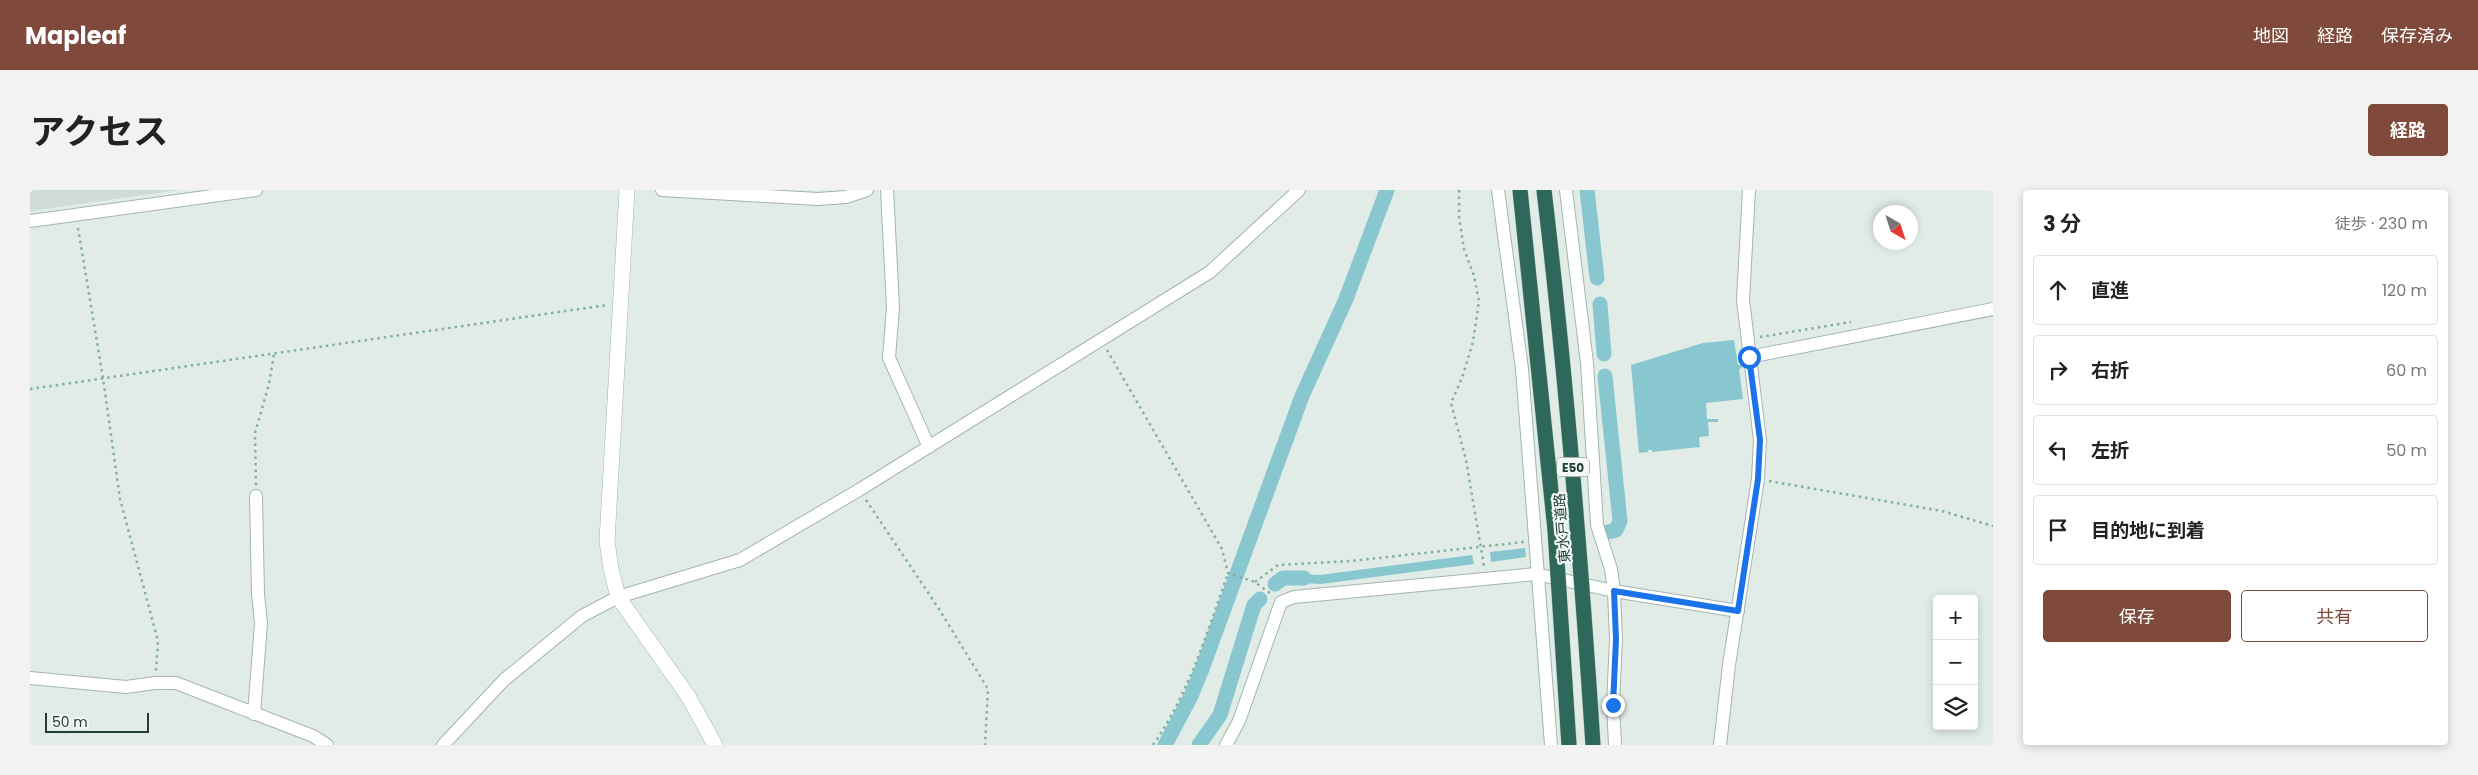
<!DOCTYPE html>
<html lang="ja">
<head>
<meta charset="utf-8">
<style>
  body { margin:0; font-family:Poppins,"Noto Sans JP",sans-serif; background:#f2f2f2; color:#222 }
  .controls { position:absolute; right:15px; bottom:15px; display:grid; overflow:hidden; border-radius:5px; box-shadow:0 2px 8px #0003 }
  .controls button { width:45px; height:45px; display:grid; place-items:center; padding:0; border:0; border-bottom:1px solid #e0e0e0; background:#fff; color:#222; font:25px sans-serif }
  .compass { position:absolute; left:1843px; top:15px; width:45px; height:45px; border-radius:50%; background:#fff; box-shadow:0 2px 8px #0003; rotate:141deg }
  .scale { position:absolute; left:15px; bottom:12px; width:104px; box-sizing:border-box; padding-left:5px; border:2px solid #223c34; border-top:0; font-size:14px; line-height:18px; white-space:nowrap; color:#223c34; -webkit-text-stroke:4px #f2f8f5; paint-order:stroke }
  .stop { position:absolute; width:15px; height:15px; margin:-11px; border:4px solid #1a73e8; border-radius:50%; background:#fff }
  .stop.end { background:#1a73e8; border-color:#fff; box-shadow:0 1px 5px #0008 }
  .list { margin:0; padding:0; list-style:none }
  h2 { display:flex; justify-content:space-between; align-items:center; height:65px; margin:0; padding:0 20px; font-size:21px }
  h2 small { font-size:16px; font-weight:400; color:#767676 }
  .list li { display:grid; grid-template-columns:32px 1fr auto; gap:15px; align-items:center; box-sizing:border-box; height:70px; margin:0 10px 10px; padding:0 10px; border:1px solid #e0e0e0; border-radius:5px }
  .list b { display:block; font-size:19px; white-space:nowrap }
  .list em { font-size:16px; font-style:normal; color:#767676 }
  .actions { display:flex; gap:10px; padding:15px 20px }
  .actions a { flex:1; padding:11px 0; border:1px solid #7f4a3b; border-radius:5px; text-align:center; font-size:18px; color:#7f4a3b }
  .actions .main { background:#7f4a3b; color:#fff }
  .icon { flex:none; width:28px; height:28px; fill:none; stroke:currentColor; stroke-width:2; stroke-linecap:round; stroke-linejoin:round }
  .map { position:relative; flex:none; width:1963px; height:555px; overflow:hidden; border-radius:5px }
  header { display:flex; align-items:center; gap:30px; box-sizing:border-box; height:70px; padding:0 25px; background:#7f4a3b; color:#fff }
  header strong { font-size:24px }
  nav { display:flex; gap:28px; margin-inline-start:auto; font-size:18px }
  .intro { display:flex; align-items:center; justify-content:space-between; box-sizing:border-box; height:120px; padding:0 30px }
  h1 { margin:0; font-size:35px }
  .button { padding:12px 22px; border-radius:5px; background:#7f4a3b; color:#fff; font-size:18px; font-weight:700 }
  main { display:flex; gap:30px; padding:0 30px }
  aside { flex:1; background:#fff; border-radius:5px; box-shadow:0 2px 8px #0003 }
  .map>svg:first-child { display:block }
</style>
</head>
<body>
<header>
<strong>Mapleaf</strong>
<nav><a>地図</a><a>経路</a><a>保存済み</a></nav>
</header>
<div class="intro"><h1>アクセス</h1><a class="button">経路</a></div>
<main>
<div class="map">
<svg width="1963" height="555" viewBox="0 0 1963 555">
  <rect width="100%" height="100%" fill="#e1ece7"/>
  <path fill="#cfdbd6" d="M 0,0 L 149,0 L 0,21 Z"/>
  <g fill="#89c7d0">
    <path d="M 1704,150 L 1708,175 L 1711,175 L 1712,178 L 1709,179 L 1713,209 L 1676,213 L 1677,229 L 1688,229 L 1688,232 L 1678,232 L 1679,246 L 1669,247 L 1670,257 L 1622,262 L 1622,260 L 1618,260 L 1618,262 L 1609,263 L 1601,175 L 1673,153 Z"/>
    <path d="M 1495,358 L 1496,367 L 1461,372 L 1460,362 Z"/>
    <path d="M 1442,365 L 1444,374 L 1291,394 L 1254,392 L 1252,383 L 1290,385 Z"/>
  </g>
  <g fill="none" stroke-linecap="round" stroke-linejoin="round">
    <g stroke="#89c7d0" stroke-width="15">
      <path d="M 1557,0 L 1567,88"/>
      <path d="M 1570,114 L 1574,164"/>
      <path d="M 1575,186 L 1590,331 L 1586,340 L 1578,342"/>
      <path d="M 1245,394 L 1253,388 L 1274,388"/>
      <path d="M 1135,555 L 1161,506 L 1172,479 L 1272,206 L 1316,109 L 1357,0"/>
      <path d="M 1169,555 L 1190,525 L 1224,415 L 1230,409"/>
    </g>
    <g stroke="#a4b4ae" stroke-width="14">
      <g id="street">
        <path d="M 632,0 L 788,9 L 816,7 L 837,0"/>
        <path d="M 857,0 L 863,117 L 859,168 L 899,257"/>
        <path d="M 1468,0 L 1492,179 L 1521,555"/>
        <path d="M 1536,0 L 1557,173 L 1567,335 L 1581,379 L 1584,401 L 1586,449 L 1583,515 L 1585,555"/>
        <path d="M 0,31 L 226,0"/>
        <path d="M 1719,167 L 1963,119"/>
        <path d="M 0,488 L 96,497 L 125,493 L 146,493 L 283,546 L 297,555"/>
        <path d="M 224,524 L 231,433 L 228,404 L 226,306"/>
        <path d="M 413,555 L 474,490 L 552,426 L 588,407 L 710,370 L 829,300 L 1180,82 L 1269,0"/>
        <path d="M 1196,555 L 1209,531 L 1251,412 L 1264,407 L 1506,384 L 1584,401 L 1708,421"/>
        <path d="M 1690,555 L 1699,475 L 1728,289 L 1730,250 L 1713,110 L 1719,0"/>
      </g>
    </g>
    <g stroke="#a0b7ae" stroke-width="16">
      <path id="secondary" d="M 597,0 L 577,351 L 581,379 L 588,407 L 658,506 L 685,555"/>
    </g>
    <g stroke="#82afa0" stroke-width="2.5" stroke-dasharray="2.5 4" stroke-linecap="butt">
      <path d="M 1429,0 L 1429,27 L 1434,59 L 1444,86 L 1449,111 L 1443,152 L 1432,188 L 1421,213 L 1436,270 L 1454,376"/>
      <path d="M 48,38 L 73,188 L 90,309 L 128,451 L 126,481"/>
      <path d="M 1730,147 L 1821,132"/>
      <path d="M 1077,160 L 1192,359 L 1198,383 L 1225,392 L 1241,404"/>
      <path d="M 0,199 L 577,115"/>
      <path d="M 1739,291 L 1912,321 L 1963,336"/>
      <path d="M 226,295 L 225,243 L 239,194 L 244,164"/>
      <path d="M 836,310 L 909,419 L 958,499 L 955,555"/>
      <path d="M 1225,392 L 1248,375 L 1321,371 L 1494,352"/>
      <path d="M 1123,555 C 1159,503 1177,443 1198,383"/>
    </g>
    <use href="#street" stroke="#fff" stroke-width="12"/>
    <use href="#secondary" stroke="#fff" stroke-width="15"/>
    <g stroke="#c1c8c6" stroke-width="16" stroke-linecap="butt">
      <g id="highway-bridge">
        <path d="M 1490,0 L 1525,340 L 1539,555"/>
        <path d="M 1514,0 C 1536,185 1551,370 1563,555"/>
      </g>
    </g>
    <use href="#highway-bridge" stroke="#2e685a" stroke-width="15"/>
  </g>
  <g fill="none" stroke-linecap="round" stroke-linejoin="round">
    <path stroke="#1a73e8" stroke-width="6" d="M 1583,515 L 1586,449 L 1584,401 L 1708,421 L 1728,289 L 1730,250 L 1719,167"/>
  </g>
  <g text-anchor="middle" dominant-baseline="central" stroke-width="4.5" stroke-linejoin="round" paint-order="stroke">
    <rect fill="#f2f8f5" stroke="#60746e" stroke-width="1" x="1527" y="267.5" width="32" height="19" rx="4"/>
    <g font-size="12" font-weight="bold" fill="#223c34">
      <text x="1543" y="277">E50</text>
    </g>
    <g font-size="14" fill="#223c34" stroke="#f2f8f5">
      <text transform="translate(1532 338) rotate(-95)">東水戸道路</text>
    </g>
  </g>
</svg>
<div class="controls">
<button>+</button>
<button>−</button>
<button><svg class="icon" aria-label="layers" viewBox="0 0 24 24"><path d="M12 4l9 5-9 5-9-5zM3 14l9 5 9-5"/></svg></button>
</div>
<svg class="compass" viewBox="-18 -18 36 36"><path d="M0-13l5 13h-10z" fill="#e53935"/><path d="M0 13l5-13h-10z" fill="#767676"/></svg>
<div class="scale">50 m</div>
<div class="stop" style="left:1719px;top:167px"></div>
<div class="stop end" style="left:1583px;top:515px"></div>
</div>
<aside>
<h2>3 分<small>徒歩 · 230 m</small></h2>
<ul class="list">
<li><svg class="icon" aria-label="ahead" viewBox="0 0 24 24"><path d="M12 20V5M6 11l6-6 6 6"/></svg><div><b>直進</b></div><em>120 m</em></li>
<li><svg class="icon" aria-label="right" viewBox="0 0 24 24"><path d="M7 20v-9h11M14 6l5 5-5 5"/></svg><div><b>右折</b></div><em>60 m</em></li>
<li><svg class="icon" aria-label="left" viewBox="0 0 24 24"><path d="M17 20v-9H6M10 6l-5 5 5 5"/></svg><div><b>左折</b></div><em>50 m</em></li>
<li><svg class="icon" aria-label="arrive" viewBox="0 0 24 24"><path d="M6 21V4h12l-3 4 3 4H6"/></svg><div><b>目的地に到着</b></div></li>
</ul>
<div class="actions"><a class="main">保存</a><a>共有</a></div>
</aside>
</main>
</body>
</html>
